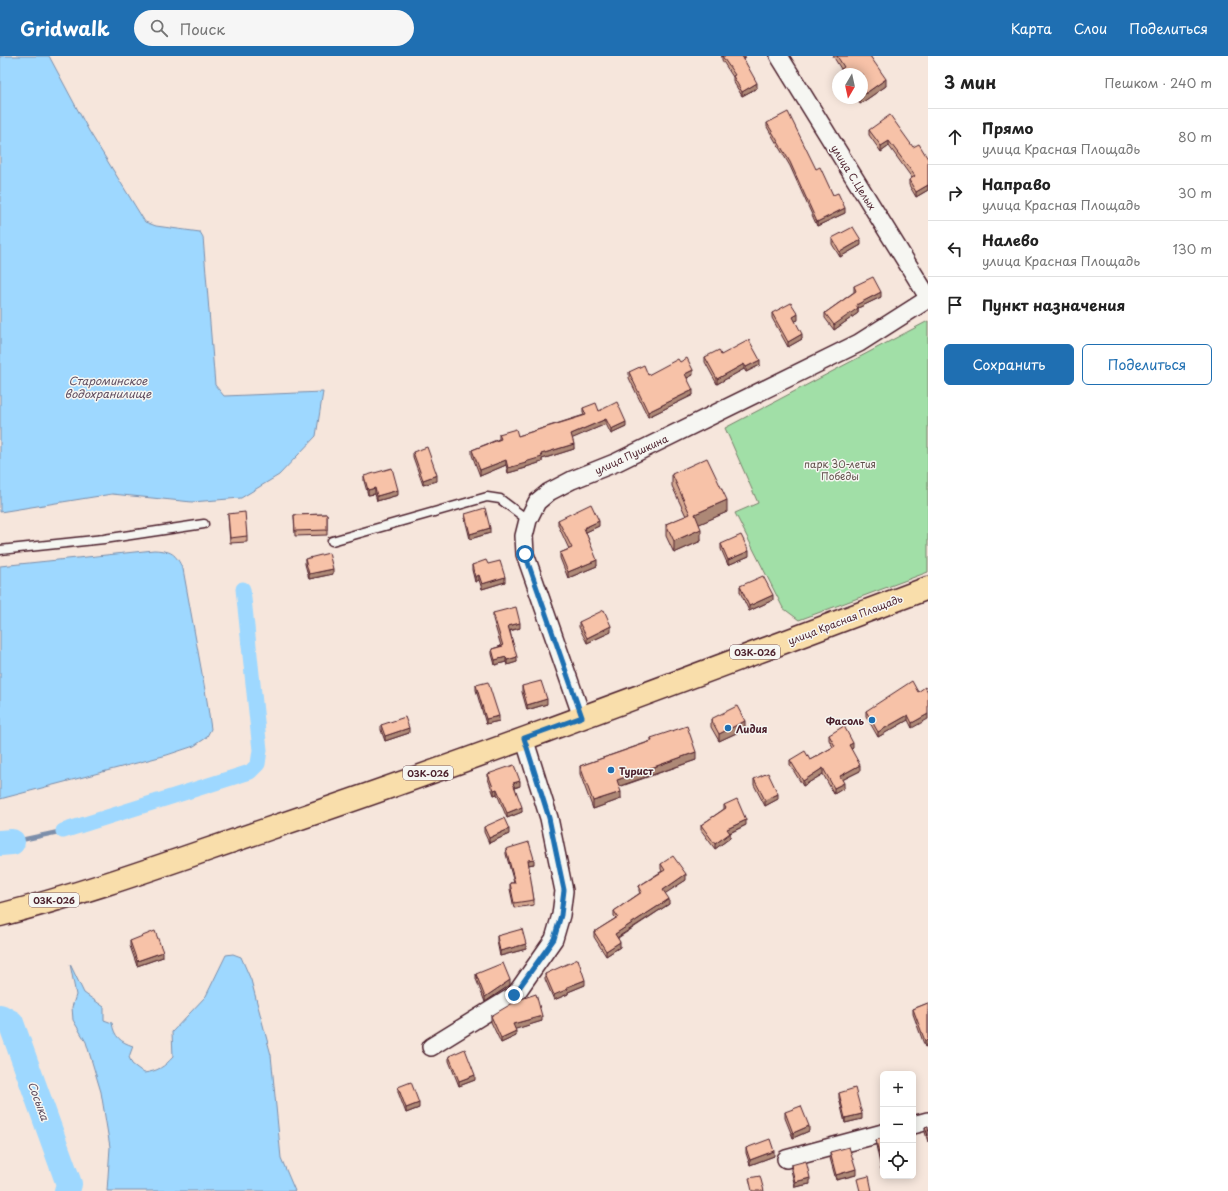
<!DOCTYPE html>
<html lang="ru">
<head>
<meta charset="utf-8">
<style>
  body { margin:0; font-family:"Playpen Sans",sans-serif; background:#f6f6f6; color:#222 }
  .controls { position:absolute; right:12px; bottom:12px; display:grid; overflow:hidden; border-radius:6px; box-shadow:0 2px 10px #0003 }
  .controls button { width:36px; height:36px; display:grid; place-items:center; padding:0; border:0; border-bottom:1px solid #e0e0e0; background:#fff; color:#222; font:20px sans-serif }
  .compass { position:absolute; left:832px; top:12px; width:36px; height:36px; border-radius:50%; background:#fff; box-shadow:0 2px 10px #0003; rotate:189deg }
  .stop { position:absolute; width:12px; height:12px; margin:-9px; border:3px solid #1f6fb2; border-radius:50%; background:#fff }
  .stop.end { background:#1f6fb2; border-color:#fff; box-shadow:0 1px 4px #0008 }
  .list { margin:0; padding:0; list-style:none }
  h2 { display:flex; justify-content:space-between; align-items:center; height:52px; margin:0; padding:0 16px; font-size:17px }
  h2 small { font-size:13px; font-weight:400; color:#767676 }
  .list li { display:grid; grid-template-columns:26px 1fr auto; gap:12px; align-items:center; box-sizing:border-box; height:56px; padding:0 16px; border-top:1px solid #e0e0e0 }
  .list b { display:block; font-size:15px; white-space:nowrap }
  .list p { margin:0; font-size:13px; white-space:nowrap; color:#767676 }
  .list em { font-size:13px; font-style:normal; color:#767676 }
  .actions { display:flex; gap:8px; padding:12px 16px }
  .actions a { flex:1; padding:9px 0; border:1px solid #1f6fb2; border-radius:6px; text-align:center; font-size:14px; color:#1f6fb2 }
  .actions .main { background:#1f6fb2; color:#fff }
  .icon { flex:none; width:22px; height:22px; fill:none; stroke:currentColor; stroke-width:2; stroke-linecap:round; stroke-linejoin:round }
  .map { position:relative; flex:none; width:928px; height:1135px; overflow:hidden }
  header { display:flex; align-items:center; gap:24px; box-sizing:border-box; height:56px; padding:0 20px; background:#1f6fb2; color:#fff }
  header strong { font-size:19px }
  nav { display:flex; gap:22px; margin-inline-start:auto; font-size:14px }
  .search { width:280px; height:36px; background:#f6f6f6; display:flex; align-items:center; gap:10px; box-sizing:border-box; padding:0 14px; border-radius:22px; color:#767676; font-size:15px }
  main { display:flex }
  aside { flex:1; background:#fff }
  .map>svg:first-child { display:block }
</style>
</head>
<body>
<header>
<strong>Gridwalk</strong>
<div class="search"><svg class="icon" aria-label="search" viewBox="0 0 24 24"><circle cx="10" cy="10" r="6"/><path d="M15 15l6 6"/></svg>Поиск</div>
<nav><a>Карта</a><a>Слои</a><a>Поделиться</a></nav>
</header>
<main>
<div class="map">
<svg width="928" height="1135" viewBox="0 0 928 1135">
  <rect width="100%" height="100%" fill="#f6e6dc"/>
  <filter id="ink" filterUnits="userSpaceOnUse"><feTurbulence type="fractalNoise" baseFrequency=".025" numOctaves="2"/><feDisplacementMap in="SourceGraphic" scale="8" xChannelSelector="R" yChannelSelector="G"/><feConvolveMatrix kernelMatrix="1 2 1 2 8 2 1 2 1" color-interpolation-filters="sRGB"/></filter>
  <g filter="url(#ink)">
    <path fill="#a1dfa7" stroke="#767f69" d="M 928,265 L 928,516 L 799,564 L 783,552 L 735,457 L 758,447 L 725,372 Z"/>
    <g fill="#9ed8ff" stroke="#7c8eaa">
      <path d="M 0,0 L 49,0 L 89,75 L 145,166 L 156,170 L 200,176 L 203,181 L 215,329 L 224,340 L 323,336 L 316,380 L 279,419 L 241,442 L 192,446 L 112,438 L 0,456 Z"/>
      <path d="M 154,494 C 172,495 175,497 183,513 L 207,645 L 211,673 L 206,682 L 194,690 L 167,699 L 0,743 L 0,510 Z"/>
      <path d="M 233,898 L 241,901 L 251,924 L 271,999 L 281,1102 L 295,1135 L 107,1135 L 110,1091 L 101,1036 L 86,986 L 73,964 L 72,951 L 76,939 L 70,908 L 84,937 L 104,951 L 104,964 L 112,967 C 114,981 121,986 133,990 L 129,1001 L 132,1008 L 144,1017 C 158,1015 164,1011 173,1001 L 172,976 L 206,940 L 226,899 Z"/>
    </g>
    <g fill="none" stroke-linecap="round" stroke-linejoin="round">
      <path stroke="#7c8eaa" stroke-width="4.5" d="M 12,786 L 63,775"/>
      <path stroke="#9ed8ff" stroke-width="15" d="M 63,775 L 250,716 L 258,708 L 260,694 L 243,533"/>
      <g stroke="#9ed8ff" stroke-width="26">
        <path d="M 0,787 L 12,786"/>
        <path d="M 0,961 L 11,967 L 69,1128 L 67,1135"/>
      </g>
      <g stroke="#4a1f2b" stroke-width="11">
        <g id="service">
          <path d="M 332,485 L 487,441 L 500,443 L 528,464"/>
          <path d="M 0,494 L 104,483 L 204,468"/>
        </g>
      </g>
      <g stroke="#4a1f2b" stroke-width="20">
        <g id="minor">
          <path d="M 779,0 L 928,241"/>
          <path d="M 582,661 L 525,498 L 524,480 L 528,464 L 537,446 L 549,436 L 572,424 L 617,406 L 859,287 L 928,243"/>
          <path d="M 431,991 L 515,939 L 554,883 L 561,859 L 564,835 L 549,762 L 524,682"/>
          <path d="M 913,1069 L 928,1065"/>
          <path d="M 786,1103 L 883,1077"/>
        </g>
      </g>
      <g stroke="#4a1f2b" stroke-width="25">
        <path id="primary" d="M 0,859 C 91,836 179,803 268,773 C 490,698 709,614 928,532"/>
      </g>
      <use href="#service" stroke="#f6f6f2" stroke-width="8"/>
      <use href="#minor" stroke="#f6f6f2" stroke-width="17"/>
      <use href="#primary" stroke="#f9deab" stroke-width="22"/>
    </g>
    <g fill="#d4a790" stroke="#4a1f2b">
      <path d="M 721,0 L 745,0 L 745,2 L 744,3 L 757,32 L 742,40 L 733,25 L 733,21 L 722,4 L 722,1 Z"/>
      <path d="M 833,0 L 870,0 L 886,30 L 860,48 L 856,42 L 862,42 L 862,18 L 841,18 L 841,13 Z"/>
      <path d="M 767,67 L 816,113 L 845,157 L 817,170 L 790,110 L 767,71 Z"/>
      <path d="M 869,74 L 913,91 L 928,103 L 928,134 L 916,141 L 909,129 L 909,124 L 912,122 L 889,90 L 881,96 L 869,79 Z"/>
      <path d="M 832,182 L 861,189 L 840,201 L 832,188 Z"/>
      <path d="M 854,230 L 881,241 L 858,252 L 858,257 L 834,274 L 825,262 L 825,257 L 854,236 Z"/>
      <path d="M 772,257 L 798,264 L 795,265 L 802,283 L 788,291 L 772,262 Z"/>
      <path d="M 721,299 L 760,309 L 746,316 L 744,313 L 717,328 L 705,306 L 705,301 Z"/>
      <path d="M 680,306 L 693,319 L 687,322 L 693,339 L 648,361 L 629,322 L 629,316 L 648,319 Z"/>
      <path d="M 583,352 L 599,355 L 626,371 L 611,378 L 606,368 L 572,382 L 574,393 L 542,403 L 542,406 L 526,411 L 526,412 L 508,417 L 506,409 L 480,420 L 472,399 L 472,394 L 499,383 L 499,378 L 518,380 L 584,359 L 583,357 Z"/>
      <path d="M 413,396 L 437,425 L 423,429 L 413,401 Z"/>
      <path d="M 672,418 L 727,456 L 699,468 L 701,485 L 674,497 L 666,480 L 666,468 L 686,460 L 672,430 Z"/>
      <path d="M 364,420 L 398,439 L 377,445 L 375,438 L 368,439 L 364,425 Z"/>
      <path d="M 228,458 L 247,480 L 247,486 L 230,487 Z"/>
      <path d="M 327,458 L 327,479 L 295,480 L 294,459 Z"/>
      <path d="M 465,458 L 490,477 L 470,483 L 465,463 Z"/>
      <path d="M 558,464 L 599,470 L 586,476 L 597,510 L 568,522 L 560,502 L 560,497 L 569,493 L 558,469 Z"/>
      <path d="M 721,488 L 749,500 L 728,509 L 721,493 Z"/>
      <path d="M 305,503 L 333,518 L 309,523 L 305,508 Z"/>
      <path d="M 488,508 L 505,526 L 482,533 L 479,524 L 475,526 L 472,514 L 472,509 Z"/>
      <path d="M 740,530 L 773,544 L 749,555 L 740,536 Z"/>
      <path d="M 493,557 L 520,572 L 510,575 L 517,606 L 507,609 L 506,606 L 495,609 L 492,598 L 492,593 L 501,590 L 493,563 Z"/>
      <path d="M 579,566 L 611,576 L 587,587 L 579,571 Z"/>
      <path d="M 476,629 L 499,665 L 486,668 L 476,634 Z"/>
      <path d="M 522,630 L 547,648 L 527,654 L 522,636 Z"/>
      <path d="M 918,636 L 912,672 L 908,664 L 878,681 L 866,660 L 866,655 Z"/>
      <path d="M 711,663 L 745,673 L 719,685 L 711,671 Z"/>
      <path d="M 381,669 L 409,677 L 385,685 L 381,674 Z"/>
      <path d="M 829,679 L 853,692 L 851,693 L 860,715 L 842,724 L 844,732 L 834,738 L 823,718 L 803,730 L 790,709 L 790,704 L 810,704 L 833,691 L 829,684 Z"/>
      <path d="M 651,682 L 696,704 L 619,731 L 621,743 L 593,753 L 580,718 L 580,710 L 651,685 Z"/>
      <path d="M 488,718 L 520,730 L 515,732 L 522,756 L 507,762 L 497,738 L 494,739 L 488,723 Z"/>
      <path d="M 754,723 L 778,743 L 765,750 L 754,729 Z"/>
      <path d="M 724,749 L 746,769 L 730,777 L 730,782 L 715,793 L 701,774 L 701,769 L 724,753 Z"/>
      <path d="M 484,771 L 509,778 L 489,787 L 484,776 Z"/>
      <path d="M 506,793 L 534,808 L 528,809 L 534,844 L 534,849 L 514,852 L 510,833 L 510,827 L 514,827 L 506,798 Z"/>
      <path d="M 661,808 L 686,824 L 665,837 L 669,848 L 618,882 L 620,891 L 606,900 L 594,881 L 594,876 L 616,862 L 614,860 L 614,855 L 640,837 L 639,835 L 639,830 L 662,815 L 661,813 Z"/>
      <path d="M 497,880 L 526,893 L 500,900 L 497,885 Z"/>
      <path d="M 130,885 L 163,901 L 137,910 L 130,890 Z"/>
      <path d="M 476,918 L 510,929 L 485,946 L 476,923 Z"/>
      <path d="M 545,918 L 585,929 L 568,936 L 568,938 L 554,944 L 545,923 Z"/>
      <path d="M 928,947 L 928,989 L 925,991 L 913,958 L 913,953 Z"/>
      <path d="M 491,960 L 542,965 L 515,973 L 516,980 L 501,987 L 491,966 Z"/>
      <path d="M 449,1000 L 475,1024 L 459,1030 L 449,1005 Z"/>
      <path d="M 398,1031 L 419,1052 L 406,1057 L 398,1036 Z"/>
      <path d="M 839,1037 L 862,1063 L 845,1067 L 839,1042 Z"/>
      <path d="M 785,1056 L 809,1075 L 793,1082 L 785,1062 Z"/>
      <path d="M 928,1070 L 928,1086 L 925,1076 L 925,1071 Z"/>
      <path d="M 883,1082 L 881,1113 L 876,1089 L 876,1084 Z"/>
      <path d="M 746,1092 L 774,1100 L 750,1109 L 746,1097 Z"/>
      <path d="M 830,1096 L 856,1119 L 836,1124 L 830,1102 Z"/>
      <path d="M 791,1109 L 810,1128 L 795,1131 L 791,1114 Z"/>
    </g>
    <g fill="#ad8876" stroke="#4a1f2b">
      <path d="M 742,0 L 745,0 L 745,2 L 742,5 Z"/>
      <path d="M 886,23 L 886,30 L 860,48 L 860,42 L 862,42 L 862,40 Z"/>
      <path d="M 757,27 L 757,32 L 742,40 L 742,36 Z"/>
      <path d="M 889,85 L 889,90 L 881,96 L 881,90 Z"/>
      <path d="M 928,129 L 928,134 L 916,141 L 916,136 Z"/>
      <path d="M 845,152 L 845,157 L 817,170 L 817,166 Z"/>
      <path d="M 861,184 L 861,189 L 840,201 L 840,196 Z"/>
      <path d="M 881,236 L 881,241 L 858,252 L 858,257 L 834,274 L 834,269 L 856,249 Z"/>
      <path d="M 798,258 L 798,264 L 793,266 L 793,261 Z"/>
      <path d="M 802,278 L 802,283 L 788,291 L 788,286 Z"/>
      <path d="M 760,304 L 760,309 L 746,316 L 746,311 Z"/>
      <path d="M 744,308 L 744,313 L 717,328 L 717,323 Z"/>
      <path d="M 693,314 L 693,319 L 685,323 L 685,318 Z"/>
      <path d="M 693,334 L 693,339 L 648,361 L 648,356 Z"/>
      <path d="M 606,363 L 606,368 L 571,383 L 571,378 Z"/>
      <path d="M 626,366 L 626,371 L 611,378 L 611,373 Z"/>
      <path d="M 574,388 L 574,393 L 542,403 L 542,406 L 526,411 L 526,412 L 508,417 L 508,412 L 525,406 L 541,398 Z"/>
      <path d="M 506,404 L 506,409 L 480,420 L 480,414 Z"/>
      <path d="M 437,419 L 437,425 L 423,429 L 423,424 Z"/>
      <path d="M 375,432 L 375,438 L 368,439 L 368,434 Z"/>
      <path d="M 398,434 L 398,439 L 377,445 L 377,440 Z"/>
      <path d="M 727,444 L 727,456 L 695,470 L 695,458 Z"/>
      <path d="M 599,465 L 599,470 L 584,477 L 584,472 Z"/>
      <path d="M 490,472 L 490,477 L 470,483 L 470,478 Z"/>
      <path d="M 701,473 L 701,485 L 674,497 L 674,485 Z"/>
      <path d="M 749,495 L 749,500 L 728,509 L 728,504 Z"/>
      <path d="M 597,504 L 597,510 L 568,522 L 568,516 Z"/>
      <path d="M 333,513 L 333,518 L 309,523 L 309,518 Z"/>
      <path d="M 479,519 L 479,524 L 475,526 L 475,521 Z"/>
      <path d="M 505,521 L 505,526 L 482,533 L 482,528 Z"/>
      <path d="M 773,539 L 773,544 L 749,555 L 749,550 Z"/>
      <path d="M 520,567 L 520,572 L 508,575 L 508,570 Z"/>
      <path d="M 611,570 L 611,576 L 587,587 L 587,582 Z"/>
      <path d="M 506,601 L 506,606 L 495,609 L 495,604 Z"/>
      <path d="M 517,601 L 517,606 L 507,609 L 507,604 Z"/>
      <path d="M 547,643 L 547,648 L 527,654 L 527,649 Z"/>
      <path d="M 928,658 L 928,663 L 912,672 L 912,667 Z"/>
      <path d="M 908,659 L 908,664 L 878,681 L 878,676 Z"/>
      <path d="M 499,660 L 499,665 L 486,668 L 486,663 Z"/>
      <path d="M 745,665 L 745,673 L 719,685 L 719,678 Z"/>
      <path d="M 409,672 L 409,677 L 385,685 L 385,680 Z"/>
      <path d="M 853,687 L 853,692 L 849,694 L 849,689 Z"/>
      <path d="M 696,696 L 696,704 L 617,731 L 617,724 Z"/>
      <path d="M 860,709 L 860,715 L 840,725 L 840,720 Z"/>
      <path d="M 823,712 L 823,718 L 803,730 L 803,725 Z"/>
      <path d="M 520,725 L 520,730 L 513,732 L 513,727 Z"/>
      <path d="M 844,727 L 844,732 L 834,738 L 834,732 Z"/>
      <path d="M 497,733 L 497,738 L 494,739 L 494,734 Z"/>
      <path d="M 621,736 L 621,743 L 593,753 L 593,745 Z"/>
      <path d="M 778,738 L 778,743 L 765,750 L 765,744 Z"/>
      <path d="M 522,751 L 522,756 L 507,762 L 507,757 Z"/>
      <path d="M 746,764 L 746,769 L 727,778 L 727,773 Z"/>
      <path d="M 509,773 L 509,778 L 489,787 L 489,782 Z"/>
      <path d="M 730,777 L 730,782 L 715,793 L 715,788 Z"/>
      <path d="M 534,803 L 534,808 L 528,809 L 528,804 Z"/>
      <path d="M 686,818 L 686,824 L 663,839 L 663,834 Z"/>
      <path d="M 669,843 L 669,848 L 615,883 L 615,878 Z"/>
      <path d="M 620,886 L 620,891 L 606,900 L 606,895 Z"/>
      <path d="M 526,888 L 526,893 L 500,900 L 500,895 Z"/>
      <path d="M 163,896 L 163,901 L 137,910 L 137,905 Z"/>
      <path d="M 510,924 L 510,929 L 485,946 L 485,941 Z"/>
      <path d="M 585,924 L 585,929 L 568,936 L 568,938 L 554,944 L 554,939 L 567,931 Z"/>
      <path d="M 542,960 L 542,965 L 513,974 L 513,968 Z"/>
      <path d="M 516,975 L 516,980 L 501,987 L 501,982 Z"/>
      <path d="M 928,984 L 928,989 L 925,991 L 925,985 Z"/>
      <path d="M 475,1019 L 475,1024 L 459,1030 L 459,1025 Z"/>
      <path d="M 419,1047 L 419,1052 L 406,1057 L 406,1052 Z"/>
      <path d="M 862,1058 L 862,1063 L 845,1067 L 845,1062 Z"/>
      <path d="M 809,1070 L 809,1075 L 793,1082 L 793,1077 Z"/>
      <path d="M 774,1095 L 774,1100 L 750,1109 L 750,1104 Z"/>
      <path d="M 883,1107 L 883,1112 L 881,1113 L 881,1108 Z"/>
      <path d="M 856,1113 L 856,1119 L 836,1124 L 836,1119 Z"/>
      <path d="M 810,1122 L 810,1128 L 795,1131 L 795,1126 Z"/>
    </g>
    <g fill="#f7c2a8" stroke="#4a1f2b">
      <path d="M 722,0 L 742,0 L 757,27 L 742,36 L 733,20 L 735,19 Z"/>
      <path d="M 837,0 L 870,0 L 886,23 L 862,40 L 862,18 L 844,18 L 841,13 L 844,11 Z"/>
      <path d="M 788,56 L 816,113 L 820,111 L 833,139 L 838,137 L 845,152 L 817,166 L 790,106 L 767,67 Z"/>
      <path d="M 890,59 L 913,91 L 919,88 L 928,103 L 928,129 L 916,136 L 909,124 L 915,120 L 889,85 L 881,90 L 869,74 Z"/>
      <path d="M 853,171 L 861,184 L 840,196 L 832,182 Z"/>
      <path d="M 873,221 L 881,236 L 856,249 L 858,252 L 834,269 L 825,257 L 856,235 L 854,230 Z"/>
      <path d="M 791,247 L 798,258 L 793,261 L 802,278 L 788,286 L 772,257 Z"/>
      <path d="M 749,284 L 760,304 L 746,311 L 744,308 L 717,323 L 705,301 L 719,294 L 721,299 Z"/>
      <path d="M 687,302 L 693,314 L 685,318 L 693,334 L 648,356 L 629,316 L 644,309 L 648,319 L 678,303 L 680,306 Z"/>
      <path d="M 617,346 L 626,366 L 611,373 L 606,363 L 571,378 L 574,388 L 541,398 L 542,401 L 525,406 L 526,407 L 508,412 L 506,404 L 480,414 L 472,394 L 501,383 L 499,378 L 516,373 L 518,380 L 586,359 L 583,352 L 596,347 L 599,355 Z"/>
      <path d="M 427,391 L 437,419 L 423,424 L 413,396 Z"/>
      <path d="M 707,402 L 727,444 L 695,458 L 701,473 L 674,485 L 666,468 L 690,458 L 672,418 Z"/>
      <path d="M 392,412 L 398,434 L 377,440 L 375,432 L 368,434 L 364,420 Z"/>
      <path d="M 591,448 L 599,465 L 584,472 L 597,504 L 568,516 L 560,497 L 572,492 L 558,464 Z"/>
      <path d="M 485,452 L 490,472 L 470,478 L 465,458 Z"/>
      <path d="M 245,456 L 247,480 L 230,482 L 228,458 Z"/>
      <path d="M 327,458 L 327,474 L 295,475 L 294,459 Z"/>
      <path d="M 741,479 L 749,495 L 728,504 L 721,488 Z"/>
      <path d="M 329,497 L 333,513 L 309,518 L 305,503 Z"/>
      <path d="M 486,504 L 488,508 L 500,505 L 505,521 L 482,528 L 479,519 L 475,521 L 472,509 Z"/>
      <path d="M 763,520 L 773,539 L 749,550 L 740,530 Z"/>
      <path d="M 516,551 L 520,567 L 508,570 L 517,601 L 507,604 L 506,601 L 495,604 L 492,593 L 503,590 L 493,557 Z"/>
      <path d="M 604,554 L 611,570 L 587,582 L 579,566 Z"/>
      <path d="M 541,625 L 547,643 L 527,649 L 522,630 Z"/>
      <path d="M 912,625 L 918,636 L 925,631 L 928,636 L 928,658 L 912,667 L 908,659 L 878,676 L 866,655 Z"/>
      <path d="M 488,626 L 499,660 L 486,663 L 476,629 Z"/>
      <path d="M 737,650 L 745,665 L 719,678 L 711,663 Z"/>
      <path d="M 405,661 L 409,672 L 385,680 L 381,669 Z"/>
      <path d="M 687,670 L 696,696 L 617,724 L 621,736 L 593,745 L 580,710 L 652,685 L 651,682 Z"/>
      <path d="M 844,670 L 853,687 L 849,689 L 860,709 L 840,720 L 844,727 L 834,732 L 823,712 L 803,725 L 790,704 L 805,695 L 810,704 L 835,690 L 829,679 Z"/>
      <path d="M 514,709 L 520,725 L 513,727 L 522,751 L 507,757 L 497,733 L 494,734 L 488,718 Z"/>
      <path d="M 768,717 L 778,738 L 765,744 L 754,723 Z"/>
      <path d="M 737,743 L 746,764 L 727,773 L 730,777 L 715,788 L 701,769 L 726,752 L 724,749 Z"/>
      <path d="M 504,762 L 509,773 L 489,782 L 484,771 Z"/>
      <path d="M 529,786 L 534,803 L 528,804 L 534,844 L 514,847 L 510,827 L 515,827 L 506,793 Z"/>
      <path d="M 673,800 L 686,818 L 663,834 L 669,843 L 615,878 L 620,886 L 606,895 L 594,876 L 618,861 L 614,855 L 642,836 L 639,830 L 665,814 L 661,808 Z"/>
      <path d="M 522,873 L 526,888 L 500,895 L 497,880 Z"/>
      <path d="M 155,875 L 163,896 L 137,905 L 130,885 Z"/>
      <path d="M 578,903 L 585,924 L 567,931 L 568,933 L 554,939 L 545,918 Z"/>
      <path d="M 503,907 L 510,924 L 485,941 L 476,918 Z"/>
      <path d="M 536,938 L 542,960 L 513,968 L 516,975 L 501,982 L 491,960 L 518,944 Z"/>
      <path d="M 928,947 L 928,984 L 925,985 L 913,953 Z"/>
      <path d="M 465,993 L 475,1019 L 459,1025 L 449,1000 Z"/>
      <path d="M 411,1026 L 419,1047 L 406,1052 L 398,1031 Z"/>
      <path d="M 855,1032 L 862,1058 L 845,1062 L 839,1037 Z"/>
      <path d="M 801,1050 L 809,1070 L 793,1077 L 785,1056 Z"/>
      <path d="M 928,1070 L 928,1080 L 925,1071 Z"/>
      <path d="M 883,1082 L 883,1107 L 881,1108 L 876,1084 Z"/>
      <path d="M 770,1083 L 774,1095 L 750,1104 L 746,1092 Z"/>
      <path d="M 849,1091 L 856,1113 L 836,1119 L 830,1096 Z"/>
      <path d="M 806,1105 L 810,1122 L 795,1126 L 791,1109 Z"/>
      <path d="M 760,1120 L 764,1135 L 752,1135 L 749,1122 Z"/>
      <path d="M 869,1120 L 872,1135 L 860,1135 L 857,1123 Z"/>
    </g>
  </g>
  <g fill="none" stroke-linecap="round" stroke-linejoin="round" filter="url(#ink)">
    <path stroke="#1f6fb2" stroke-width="5" d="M 514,939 L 554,883 L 561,859 L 564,834 L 549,762 L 524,682 L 582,661 L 525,498"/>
  </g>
  <g fill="#1f6fb2" stroke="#f6f6f2" stroke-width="1.5">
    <circle cx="872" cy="664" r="4"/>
    <circle cx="728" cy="672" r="4"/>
    <circle cx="611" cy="714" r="4"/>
  </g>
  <g text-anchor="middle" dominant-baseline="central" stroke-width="3" stroke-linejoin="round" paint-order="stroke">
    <g fill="#f6f6f2" stroke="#7e6067" stroke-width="1">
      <rect x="730" y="589" width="50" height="14" rx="3"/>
      <rect x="403" y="710" width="50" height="14" rx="3"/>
      <rect x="29" y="837" width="50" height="14" rx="3"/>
    </g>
    <g font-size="9" font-weight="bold" fill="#4a1f2b">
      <text x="755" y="596">03К-026</text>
      <text x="428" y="717">03К-026</text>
      <text x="54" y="844">03К-026</text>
    </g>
    <g font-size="10" fill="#4a1f2b" stroke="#f6f6f2">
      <text transform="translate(854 121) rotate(58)">улица С.Целых</text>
      <text transform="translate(631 398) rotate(-25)">улица Пушкина</text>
      <text transform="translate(845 563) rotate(-21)">улица Красная Площадь</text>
    </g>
    <g font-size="10" fill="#604f4a" stroke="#f6f6f2">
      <text x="840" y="407">парк 30-летия<tspan x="840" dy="12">Победы</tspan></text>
    </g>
    <g font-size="10" font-weight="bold" fill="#4a1f2b" stroke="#f6f6f2" text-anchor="start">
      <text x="864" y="664" text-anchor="end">Фасоль</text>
      <text x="736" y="672">Лидия</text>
      <text x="619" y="714">Турист</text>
    </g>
    <g font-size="11" font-style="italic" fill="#5f4d60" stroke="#f6f6f2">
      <text x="108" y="324">Староминское<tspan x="108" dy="13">водохранилище</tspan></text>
      <text transform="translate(39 1045) rotate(70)">Сосыка</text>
    </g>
  </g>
</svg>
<div class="controls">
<button>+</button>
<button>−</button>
<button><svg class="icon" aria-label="locate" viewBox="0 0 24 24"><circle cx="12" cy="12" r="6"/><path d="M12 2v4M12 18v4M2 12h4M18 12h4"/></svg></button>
</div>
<svg class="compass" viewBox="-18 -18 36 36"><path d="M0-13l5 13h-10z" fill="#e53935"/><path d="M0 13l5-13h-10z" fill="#767676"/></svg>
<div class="stop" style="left:525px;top:498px"></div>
<div class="stop end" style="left:514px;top:939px"></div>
</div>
<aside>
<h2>3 мин<small>Пешком · 240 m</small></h2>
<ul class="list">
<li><svg class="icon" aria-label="ahead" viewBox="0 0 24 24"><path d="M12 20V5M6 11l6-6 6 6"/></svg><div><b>Прямо</b><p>улица Красная Площадь</p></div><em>80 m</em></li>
<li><svg class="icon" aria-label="right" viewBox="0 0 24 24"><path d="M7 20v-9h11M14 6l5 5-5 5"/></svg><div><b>Направо</b><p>улица Красная Площадь</p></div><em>30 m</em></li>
<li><svg class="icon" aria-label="left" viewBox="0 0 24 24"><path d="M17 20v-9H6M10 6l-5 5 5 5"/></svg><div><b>Налево</b><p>улица Красная Площадь</p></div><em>130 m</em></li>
<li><svg class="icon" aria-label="arrive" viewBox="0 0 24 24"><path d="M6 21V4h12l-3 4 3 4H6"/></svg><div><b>Пункт назначения</b></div></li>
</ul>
<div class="actions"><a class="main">Сохранить</a><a>Поделиться</a></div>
</aside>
</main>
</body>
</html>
